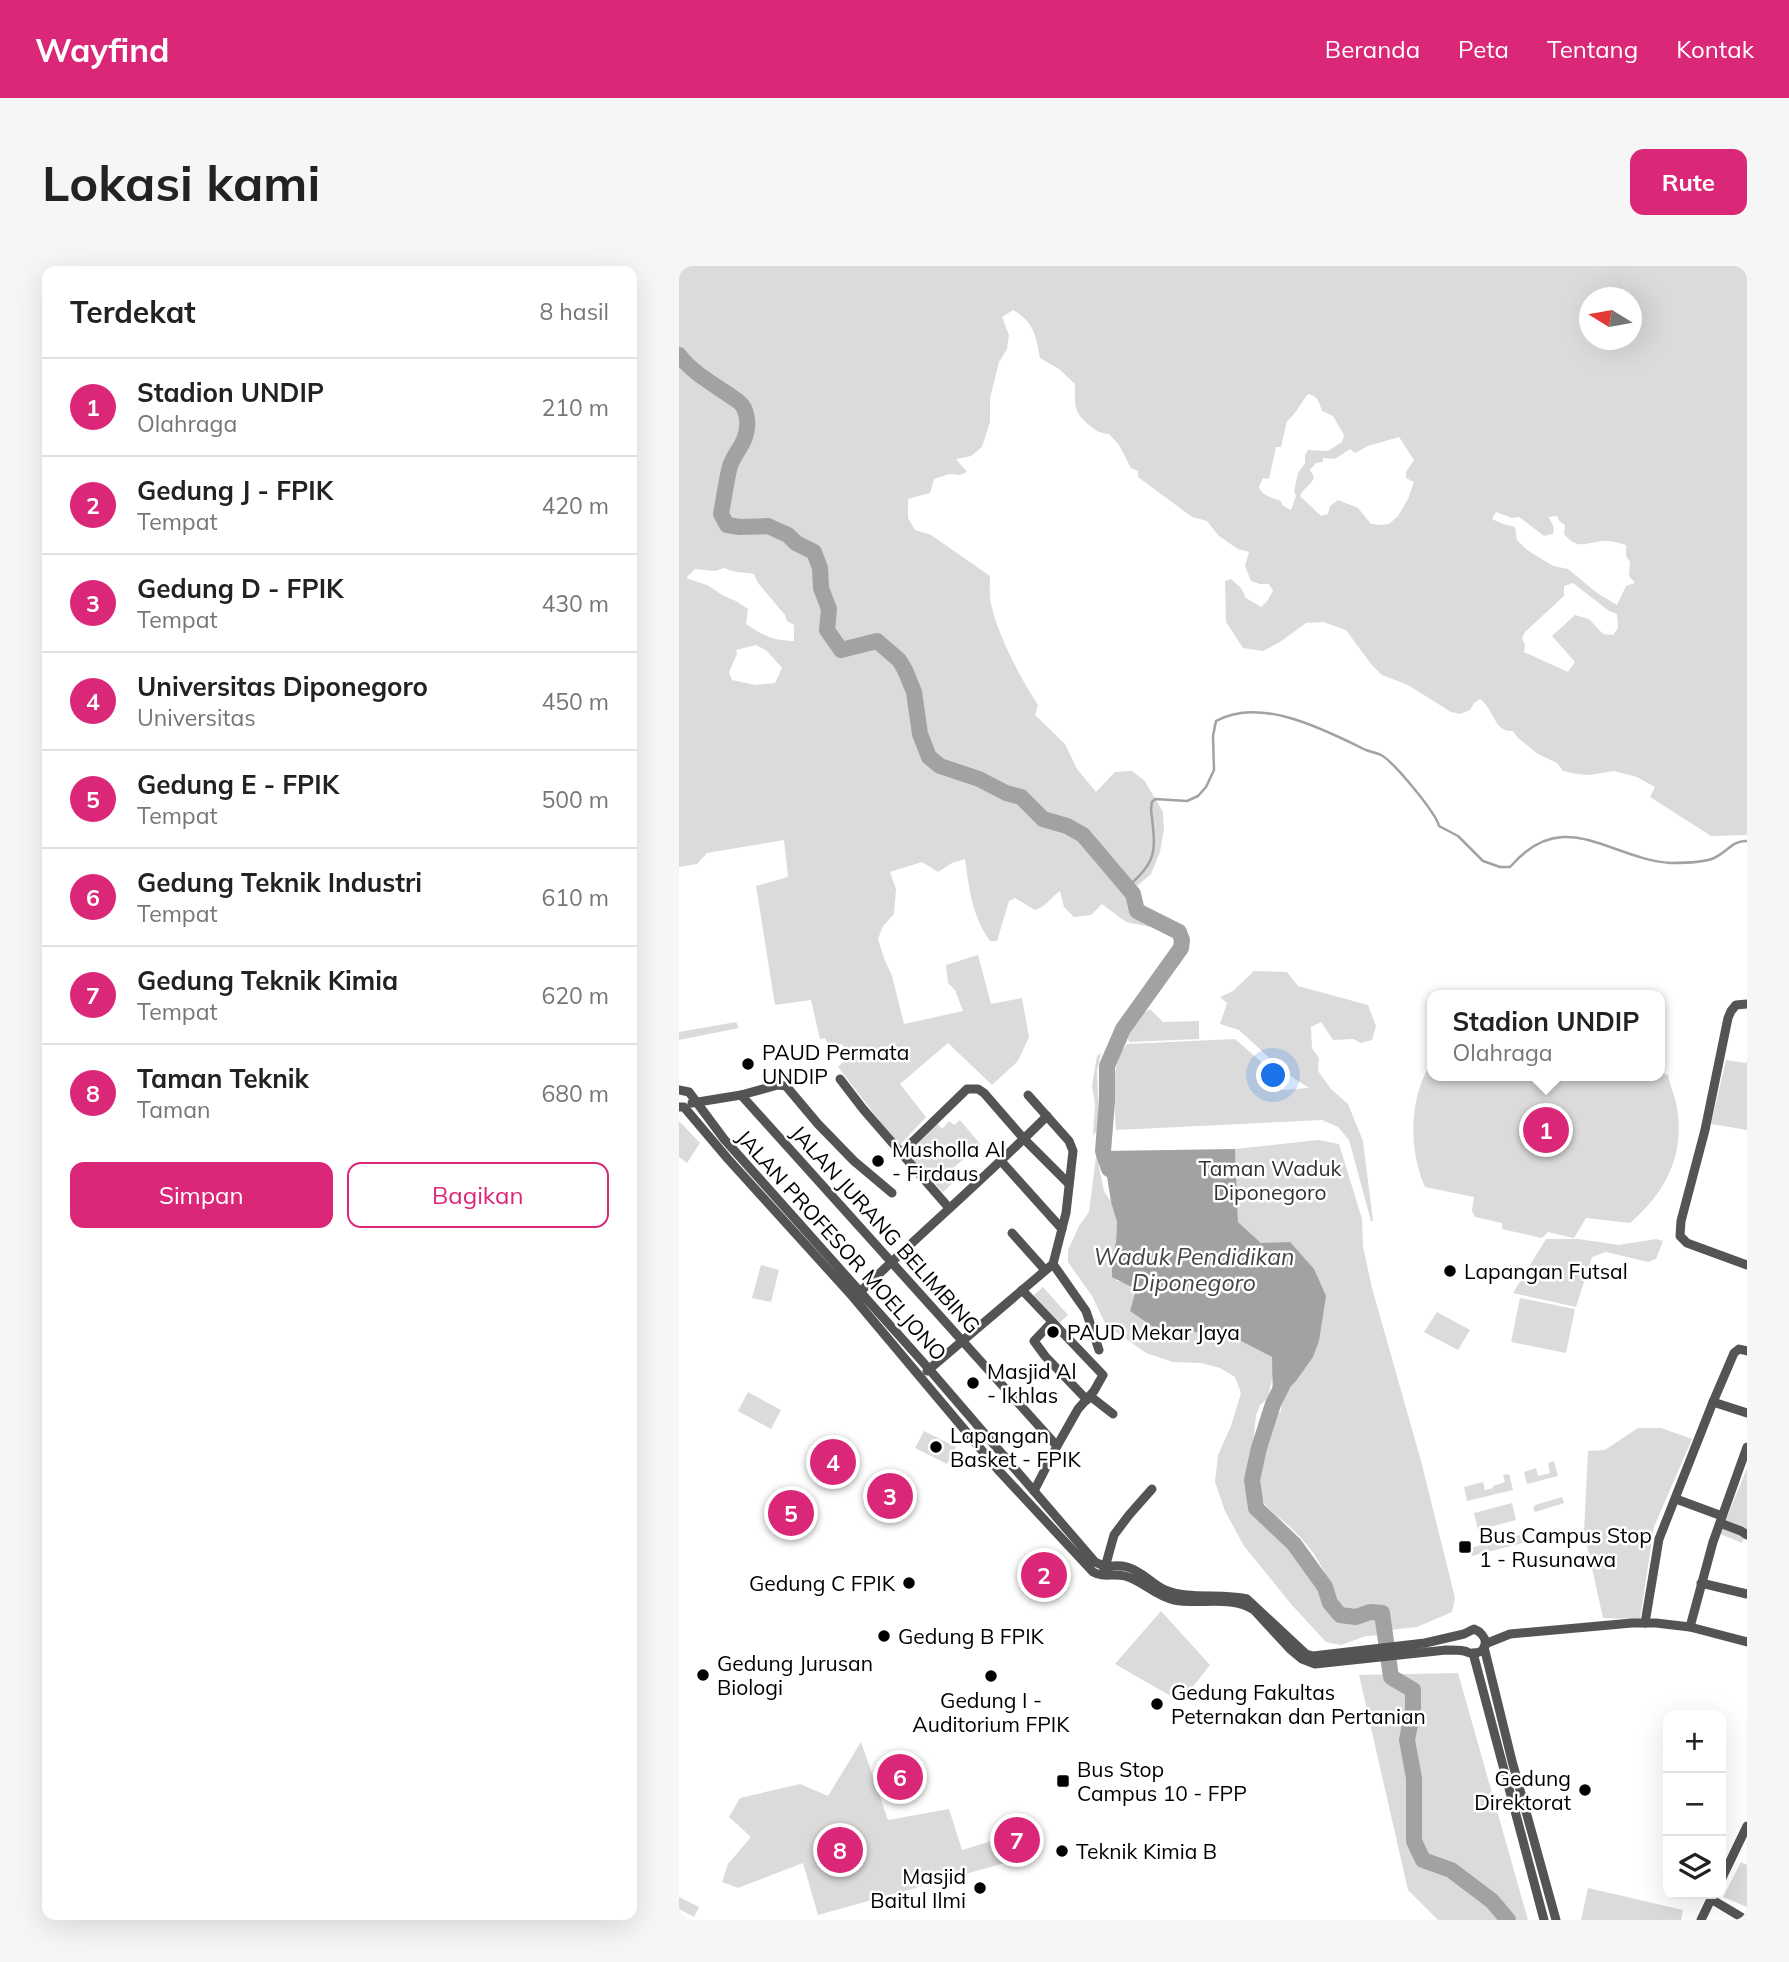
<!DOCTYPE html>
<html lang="id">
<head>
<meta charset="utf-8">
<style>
  body { margin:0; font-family:Mulish,sans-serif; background:#f6f6f6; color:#222 }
  .controls { position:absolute; right:21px; bottom:21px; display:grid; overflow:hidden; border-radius:14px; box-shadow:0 7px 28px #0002 }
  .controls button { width:63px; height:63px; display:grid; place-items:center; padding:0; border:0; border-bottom:2px solid #e0e0e0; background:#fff; color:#222; font:35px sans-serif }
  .compass { position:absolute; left:900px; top:21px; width:63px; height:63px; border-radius:50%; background:#fff; box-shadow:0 7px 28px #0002; rotate:281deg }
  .you { position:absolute; left:595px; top:810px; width:24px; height:24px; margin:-18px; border:5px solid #fff; border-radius:50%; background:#1a73e8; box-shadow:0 0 0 10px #1a73e833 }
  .badge { display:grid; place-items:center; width:46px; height:46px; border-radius:50%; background:#db2777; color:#fff; font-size:23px; font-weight:700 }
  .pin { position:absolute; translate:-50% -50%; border:4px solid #fff; box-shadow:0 2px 7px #0006 }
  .popup { position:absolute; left:748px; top:724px; width:238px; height:91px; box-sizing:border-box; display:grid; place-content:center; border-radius:14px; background:#fff; filter:drop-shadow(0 2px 5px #0005); font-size:23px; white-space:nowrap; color:#767676 }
  .popup b { font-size:26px; color:#222 }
  .popup::after { content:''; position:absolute; left:50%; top:100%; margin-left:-14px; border:14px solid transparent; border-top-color:#fff }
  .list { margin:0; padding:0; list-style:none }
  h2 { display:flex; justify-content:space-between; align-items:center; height:91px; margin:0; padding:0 28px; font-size:30px }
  h2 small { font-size:23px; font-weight:400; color:#767676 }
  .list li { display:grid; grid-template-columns:46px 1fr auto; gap:21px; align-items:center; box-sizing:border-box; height:98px; padding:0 28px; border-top:2px solid #e0e0e0 }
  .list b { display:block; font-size:26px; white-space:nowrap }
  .list p { margin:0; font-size:23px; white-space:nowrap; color:#767676 }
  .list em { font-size:23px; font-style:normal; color:#767676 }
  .actions { display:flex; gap:14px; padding:21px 28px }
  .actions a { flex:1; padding:16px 0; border:2px solid #db2777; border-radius:14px; text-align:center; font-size:24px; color:#db2777 }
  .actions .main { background:#db2777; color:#fff }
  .icon { flex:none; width:38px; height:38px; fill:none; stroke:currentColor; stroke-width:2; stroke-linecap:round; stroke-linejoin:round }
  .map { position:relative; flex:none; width:1068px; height:1654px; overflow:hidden; border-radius:14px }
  header { display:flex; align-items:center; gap:42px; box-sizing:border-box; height:98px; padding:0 35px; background:#db2777; color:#fff }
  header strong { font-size:33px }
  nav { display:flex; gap:38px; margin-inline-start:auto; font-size:24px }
  .intro { display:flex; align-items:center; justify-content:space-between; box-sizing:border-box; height:168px; padding:0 42px }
  h1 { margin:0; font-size:49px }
  .button { padding:18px 32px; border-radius:14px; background:#db2777; color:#fff; font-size:24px; font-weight:700 }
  main { display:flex; gap:42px; padding:0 42px }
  aside { flex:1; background:#fff; border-radius:14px; box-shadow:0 7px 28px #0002 }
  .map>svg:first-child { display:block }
</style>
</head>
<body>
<header>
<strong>Wayfind</strong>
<nav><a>Beranda</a><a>Peta</a><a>Tentang</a><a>Kontak</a></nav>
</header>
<div class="intro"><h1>Lokasi kami</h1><a class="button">Rute</a></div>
<main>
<aside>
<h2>Terdekat<small>8 hasil</small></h2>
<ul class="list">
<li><span class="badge">1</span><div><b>Stadion UNDIP</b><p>Olahraga</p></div><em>210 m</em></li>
<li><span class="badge">2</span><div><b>Gedung J - FPIK</b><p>Tempat</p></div><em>420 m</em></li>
<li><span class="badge">3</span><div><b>Gedung D - FPIK</b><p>Tempat</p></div><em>430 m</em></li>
<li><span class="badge">4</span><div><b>Universitas Diponegoro</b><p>Universitas</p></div><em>450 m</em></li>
<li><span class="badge">5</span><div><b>Gedung E - FPIK</b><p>Tempat</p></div><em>500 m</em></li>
<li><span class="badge">6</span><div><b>Gedung Teknik Industri</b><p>Tempat</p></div><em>610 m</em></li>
<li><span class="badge">7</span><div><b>Gedung Teknik Kimia</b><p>Tempat</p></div><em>620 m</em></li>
<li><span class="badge">8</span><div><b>Taman Teknik</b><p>Taman</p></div><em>680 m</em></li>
</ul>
<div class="actions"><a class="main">Simpan</a><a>Bagikan</a></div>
</aside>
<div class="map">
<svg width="1068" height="1654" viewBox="0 0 1068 1654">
  <rect width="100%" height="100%" fill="#fff"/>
  <g fill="#dbdbdb" fill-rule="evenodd">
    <path d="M 0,0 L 1068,0 L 1068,569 L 1032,570 L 971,531 L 976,521 L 958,511 L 935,505 L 910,509 L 898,508 L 884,505 L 878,497 L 859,488 L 839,472 L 834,465 C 815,467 816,444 801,433 L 795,437 L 791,444 L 781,448 L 772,446 L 729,419 L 703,409 L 692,398 L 667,364 L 644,356 L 627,357 L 601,376 L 584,385 L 564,382 L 547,356 L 546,315 L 552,313 L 562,322 L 567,332 L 582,341 L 589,334 L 594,325 L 590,318 L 581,318 L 572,315 L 566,300 L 570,286 L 559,283 L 550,277 L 539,269 L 528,255 L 513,251 L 459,211 L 459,205 L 452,202 L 440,179 L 430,168 C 420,167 418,165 410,159 C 393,145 396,138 396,118 L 380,103 L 361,92 C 357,70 355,56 334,44 L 323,51 L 330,69 L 328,83 L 320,96 L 311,132 L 311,156 L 303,181 L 292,190 L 277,193 L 288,206 L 281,209 L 270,208 L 255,213 L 251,227 L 229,233 L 229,252 L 236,264 L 252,269 L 311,310 C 311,319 310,329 312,338 C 319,370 341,411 359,439 L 356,449 L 386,478 L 398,503 L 417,526 L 436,506 L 453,505 L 465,514 L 484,546 L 485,563 L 481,586 L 472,608 L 457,621 L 461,642 L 472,648 L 472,661 L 447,656 L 423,638 L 412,649 L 395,651 L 385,641 L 381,625 C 371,632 368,640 356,644 L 336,632 L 330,635 L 318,675 L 311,675 C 293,650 290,622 286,593 L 273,597 L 259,606 L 243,596 L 211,606 L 217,623 L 215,648 L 204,660 L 199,673 L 205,692 L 213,710 L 225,758 L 284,745 L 276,724 L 269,717 L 267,699 L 299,689 L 312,738 L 343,732 L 350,771 L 339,795 L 313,819 L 269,777 L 221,818 L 247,851 L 220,880 L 159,801 L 170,790 L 163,778 L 149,778 L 146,772 L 141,773 L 132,734 L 96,739 L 77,620 L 109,611 L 105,574 L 28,587 L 18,598 L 0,601 ZM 911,32 L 953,32 L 953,74 L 911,74 ZM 629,128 C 639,130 640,136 643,145 L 654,150 L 665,169 L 663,176 L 649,185 L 629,184 L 626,189 L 626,197 L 619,207 L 615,225 L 617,230 L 612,244 L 603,239 L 602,235 C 594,232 583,230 580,221 L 584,212 L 590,213 L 597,181 L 602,181 L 608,155 C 617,148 621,138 629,128 ZM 720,171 L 735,194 L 727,206 L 727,212 L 735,216 L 729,233 L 719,250 L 710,258 L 702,259 L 692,258 L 679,242 L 659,234 L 651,240 L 649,248 L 642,250 L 621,230 C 624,222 633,219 635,211 L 631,204 L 637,197 L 644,196 L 644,192 L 656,193 L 671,183 L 676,187 L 689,180 ZM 817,246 L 833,252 L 840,251 L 865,270 L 874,268 L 875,262 L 870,251 L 878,250 L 880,255 L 886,259 L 885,268 C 898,284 906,277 923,275 C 931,274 940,277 947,279 L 947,290 L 951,296 L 950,310 L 956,317 L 947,320 L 938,339 L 918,327 L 889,303 L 874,300 L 848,284 L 838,274 L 836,261 L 824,258 L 813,253 ZM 45,302 C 55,307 64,306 75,308 L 79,317 L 106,349 L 108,355 L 115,359 L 115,375 C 93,374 85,370 67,358 L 69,343 L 57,335 L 45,330 L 28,319 L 7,312 L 16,303 L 36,305 ZM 894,317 L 930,345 L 938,348 L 939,362 L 934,369 L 924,368 L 910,353 L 896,349 L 873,370 L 896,396 L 889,406 L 845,386 L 846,379 L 843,372 L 846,366 L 885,330 L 885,320 ZM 77,379 L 88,385 L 103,402 L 96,417 L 76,419 L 53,414 L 50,406 L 58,388 L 57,384 Z"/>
    <path d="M 575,705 L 608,706 L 619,720 L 689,739 L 697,760 L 693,774 L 682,777 L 674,773 L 654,774 L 642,756 L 632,761 L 633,782 L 640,792 L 639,805 L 652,823 L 669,838 L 684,875 L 694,955 L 692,955 L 670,874 L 659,861 L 643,854 L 437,864 C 436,835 429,801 448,778 L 556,773 L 602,813 L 604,824 L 630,822 L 607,807 L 560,764 L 541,758 L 548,737 L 541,731 L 554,725 Z"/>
    <path d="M 471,743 L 484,756 L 520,755 L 520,773 L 450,776 L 449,772 C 455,759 459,750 471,743 Z"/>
    <path d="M 57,756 L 60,762 L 0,774 L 0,766 Z"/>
    <path d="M 422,787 L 418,805 L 421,862 L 414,869 L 416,839 L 413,819 L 418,790 Z"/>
    <path d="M 1047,794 L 1067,797 L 1068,794 L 1068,864 L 1032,858 Z"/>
    <path d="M 753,795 L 753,810 L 981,810 L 981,807 L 989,809 C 991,820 996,830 998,841 C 1006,889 987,926 951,957 L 907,952 L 895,972 L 869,966 L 863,972 L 823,963 L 823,957 L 796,951 L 793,945 L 795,931 L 746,921 C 729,882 730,831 753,795 Z"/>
    <path d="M 281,854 L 302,879 L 269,906 L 276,915 L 264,926 L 228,890 L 229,884 L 258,857 L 263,863 L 270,855 L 275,859 Z"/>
    <path d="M 0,855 L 21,877 L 8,897 L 0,891 Z"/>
    <path d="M 639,874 L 660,878 L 683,953 L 684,980 L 693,1022 L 742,1195 L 776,1332 L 773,1346 L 738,1361 L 711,1364 L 707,1342 L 689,1341 L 674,1346 L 657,1337 C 649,1308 635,1283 613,1263 C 605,1255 586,1242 582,1232 C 574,1216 585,1168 594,1153 C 596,1150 600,1147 602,1145 L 603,1129 C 618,1113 632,1097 640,1075 L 582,977 L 559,956 L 556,883 Z"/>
    <path d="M 419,875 L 422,875 L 420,901 L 425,925 L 432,936 L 438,956 L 437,976 L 433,992 L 438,1015 C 447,1017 451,1020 456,1027 L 451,1045 L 487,1065 L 525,1067 L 560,1074 L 593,1091 L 595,1104 L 589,1132 L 581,1139 L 577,1149 L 570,1215 L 572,1246 L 610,1279 L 640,1322 L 647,1338 L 658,1351 L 682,1355 L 697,1351 L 702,1369 L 687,1370 L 662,1379 L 647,1376 L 612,1338 L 565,1280 L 546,1245 L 536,1216 L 539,1189 L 552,1160 L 562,1127 L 556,1111 L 541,1102 L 522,1097 L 494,1096 L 467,1087 L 427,1059 L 413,1030 L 389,996 L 389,984 L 400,960 L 410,946 Z"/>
    <path d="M 867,973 L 899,973 L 940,979 L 977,973 L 984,975 L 977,993 L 969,996 L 927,986 L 913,991 L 897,1041 L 834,1027 Z"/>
    <path d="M 82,999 L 100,1004 L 92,1036 L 73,1032 Z"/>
    <path d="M 364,1021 L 389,1049 L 379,1058 L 354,1030 Z"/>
    <path d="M 841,1032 L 896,1043 L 887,1087 L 832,1076 Z"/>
    <path d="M 758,1046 L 791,1064 L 779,1084 L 745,1066 Z"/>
    <path d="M 69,1126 L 102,1144 L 92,1163 L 59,1145 Z"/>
    <path d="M 959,1162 L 982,1162 L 1013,1173 L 975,1261 L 961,1353 L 924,1352 L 905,1266 L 909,1185 L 926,1184 Z"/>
    <path d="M 245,1165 L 277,1181 L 268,1198 L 236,1182 Z"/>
    <path d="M 875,1195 L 879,1210 L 848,1218 L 845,1206 L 857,1202 L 859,1210 L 871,1207 L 869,1197 Z"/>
    <path d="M 1068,1202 L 1068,1265 L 1063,1277 L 1041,1268 Z"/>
    <path d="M 830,1208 L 834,1224 L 788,1235 L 785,1221 L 804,1216 L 806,1224 L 814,1222 L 814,1220 L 826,1216 L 824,1209 Z"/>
    <path d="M 883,1231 L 885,1237 L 856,1246 L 854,1242 L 856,1239 Z"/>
    <path d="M 833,1237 L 837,1254 L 799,1264 L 795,1247 Z"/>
    <path d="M 845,1268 L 847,1276 L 793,1290 L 791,1282 Z"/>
    <path d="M 482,1345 L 531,1399 L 502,1436 L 436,1398 Z"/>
    <path d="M 779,1407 L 849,1654 L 759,1654 L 729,1624 L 680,1409 Z"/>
    <path d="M 182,1476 L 209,1554 L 270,1543 L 283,1584 L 319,1573 L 326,1597 L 139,1649 L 124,1597 L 59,1622 L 43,1616 L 49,1598 L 72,1571 L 50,1551 L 61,1532 L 121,1518 L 149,1530 Z"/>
    <path d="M 1062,1596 L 1068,1599 L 1068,1641 L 1044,1631 Z"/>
    <path d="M 909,1622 L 1004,1644 L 1002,1654 L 902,1654 Z"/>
    <path d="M 0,1631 L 20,1641 L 15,1651 L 0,1643 Z"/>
  </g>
  <path fill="#a2a2a2" d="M 556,883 L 559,956 L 582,977 L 611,976 L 635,1003 L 647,1030 L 640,1075 L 634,1091 L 617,1115 L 594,1138 L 593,1091 L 560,1074 L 525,1067 L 477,1063 L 451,1045 L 456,1027 L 452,1021 L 433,1011 L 433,992 L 437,976 L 438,956 L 432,936 L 424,885 Z"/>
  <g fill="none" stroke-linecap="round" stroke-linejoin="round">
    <path stroke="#a2a2a2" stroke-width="2.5" d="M 448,621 C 481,594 476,582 472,543 L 473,536 L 476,533 L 508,535 L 519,530 L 527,521 L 535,504 L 534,470 L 537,455 C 582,430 646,464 687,484 C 692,486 698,487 702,489 C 715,496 757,547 760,560 L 779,570 L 804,595 L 821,601 L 831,601 C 885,538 930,593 992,597 C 1004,597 1024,597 1035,592 C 1047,587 1054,574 1068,575"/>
    <g stroke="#a2a2a2" stroke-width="16">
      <path d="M 0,89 C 16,110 39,120 60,136 C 69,143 70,160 66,171 C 63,181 55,188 51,200 C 47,216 45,232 42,248 L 48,259 L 61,261 L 89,260 L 109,269 L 117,277 L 135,286 L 141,302 L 142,322 L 150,343 L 148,364 L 162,384 L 198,375 L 220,394 L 226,404 L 235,426 L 241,468 L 250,491 L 261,500 L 300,513 L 327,527 L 342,531 L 364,553 L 388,560 L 404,569 L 454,628 L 458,645 L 500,666 L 503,674 L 502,682 L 444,763 L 428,800 L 428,835 L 424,885 L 430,903"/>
      <path d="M 603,1120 L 594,1138 L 580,1182 L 573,1214 L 577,1242 L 615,1278 L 646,1321 L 651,1337 L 661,1349 L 677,1351 L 691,1346 L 703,1347 L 712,1411 L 734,1424 L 734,1443 L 728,1474 L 735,1512 L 735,1575 L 744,1594 L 772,1604 L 813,1635 L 829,1654"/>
    </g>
    <g stroke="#545454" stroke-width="9">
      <path d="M 1068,738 L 1057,739 L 1052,745 L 1049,752 L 1026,864 L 1002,955 L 1001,970 L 1008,977 L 1068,999"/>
      <path d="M 161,813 L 184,843 L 270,942"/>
      <path d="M 0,824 L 10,826 L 45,873 L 250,1103 L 416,1296 C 431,1304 434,1297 448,1301 C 463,1305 472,1317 486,1324 C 509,1334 543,1327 568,1333 L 627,1388 L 634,1390 L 746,1377 L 785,1368 L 795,1363 C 808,1368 812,1385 796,1387 C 790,1388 790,1386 785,1385 C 780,1384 773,1384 767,1384 L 636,1398 L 623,1393 L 611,1383 L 575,1344 C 552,1329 521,1339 495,1334 C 476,1330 464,1315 446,1310 C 434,1307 424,1312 414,1306 L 321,1206 L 174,1031 L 49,893 L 5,841 L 0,841"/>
      <path d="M 62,829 L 99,819 L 107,820 L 139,858 L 175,895 L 213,927"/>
      <path d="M 13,837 L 62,829 L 378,1180 L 355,1225"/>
      <path d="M 222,887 L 288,823 L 299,823 L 305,827 L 345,873 L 390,918"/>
      <path d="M 322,895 L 383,963"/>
      <path d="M 333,967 L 366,1004"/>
      <path d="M 374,998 L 407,1045 L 420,1084"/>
      <path d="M 343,1024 L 424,1109 L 415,1125 L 399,1143 L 378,1180"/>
      <path d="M 182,1025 C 243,966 308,910 368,850"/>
      <path d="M 373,1056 L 355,1075 L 366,1090 L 408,1134"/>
      <path d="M 248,1105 L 374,998 L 387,947 L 394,885 L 390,875 L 349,829"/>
      <path d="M 411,1130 L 434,1148"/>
      <path d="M 1034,1136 L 1055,1087 L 1060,1083 L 1068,1085"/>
      <path d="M 997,1233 L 1043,1250"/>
      <path d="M 1041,1257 L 1062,1265 L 1068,1269"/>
      <path d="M 425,1305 L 435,1269 L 450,1249 L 473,1223"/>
      <path d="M 1022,1317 L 1068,1328"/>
      <path d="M 966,1357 L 980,1273 L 1034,1136 L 1068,1147"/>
      <path d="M 1011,1361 L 1034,1276 L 1068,1181"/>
      <path d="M 806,1378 L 831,1368 L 953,1357 L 977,1357 L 1011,1361 L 1068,1376"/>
      <path d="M 805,1381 L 833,1495 L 877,1654"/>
      <path d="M 794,1387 L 865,1654"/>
      <path d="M 1042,1614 L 1068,1560"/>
      <path d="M 1032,1633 L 1067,1654"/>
      <path d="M 1022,1654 L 1034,1629"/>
    </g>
  </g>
  <g fill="#000" stroke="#fff" stroke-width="2.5">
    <circle cx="69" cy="798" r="7"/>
    <circle cx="199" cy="895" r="7"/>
    <circle cx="771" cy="1005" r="7"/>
    <circle cx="374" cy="1066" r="7"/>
    <circle cx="294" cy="1117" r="7"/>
    <circle cx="257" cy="1181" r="7"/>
    <rect x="779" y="1274" width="14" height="14" rx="3.5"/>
    <circle cx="230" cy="1317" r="7"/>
    <circle cx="205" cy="1370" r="7"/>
    <circle cx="24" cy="1409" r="7"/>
    <circle cx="312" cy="1410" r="7"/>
    <circle cx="478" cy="1438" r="7"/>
    <rect x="377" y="1508" width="14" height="14" rx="3.5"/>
    <circle cx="906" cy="1524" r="7"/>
    <circle cx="383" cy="1585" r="7"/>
    <circle cx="301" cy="1622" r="7"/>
  </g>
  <g text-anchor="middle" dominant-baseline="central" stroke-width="5" stroke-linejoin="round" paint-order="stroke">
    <g font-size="21" fill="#000" stroke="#fff" text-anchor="start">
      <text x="83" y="786">PAUD Permata<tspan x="83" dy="24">UNDIP</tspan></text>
      <text x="213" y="883">Musholla Al<tspan x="213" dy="24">- Firdaus</tspan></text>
      <text x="785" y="1005">Lapangan Futsal</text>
      <text x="388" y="1066">PAUD Mekar Jaya</text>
      <text x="308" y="1105">Masjid Al<tspan x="308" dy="24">- Ikhlas</tspan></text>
      <text x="271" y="1169">Lapangan<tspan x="271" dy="24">Basket - FPIK</tspan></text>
      <text x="800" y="1269">Bus Campus Stop<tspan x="800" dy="24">1 - Rusunawa</tspan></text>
      <text x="216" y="1317" text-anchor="end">Gedung C FPIK</text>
      <text x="219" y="1370">Gedung B FPIK</text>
      <text x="38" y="1397">Gedung Jurusan<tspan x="38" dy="24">Biologi</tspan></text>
      <text x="492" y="1426">Gedung Fakultas<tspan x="492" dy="24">Peternakan dan Pertanian</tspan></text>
      <text x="312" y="1434" text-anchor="middle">Gedung I -<tspan x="312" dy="24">Auditorium FPIK</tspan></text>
      <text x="398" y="1503">Bus Stop<tspan x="398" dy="24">Campus 10 - FPP</tspan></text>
      <text x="892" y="1512" text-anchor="end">Gedung<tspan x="892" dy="24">Direktorat</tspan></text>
      <text x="397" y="1585">Teknik Kimia B</text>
      <text x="287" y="1610" text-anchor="end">Masjid<tspan x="287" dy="24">Baitul Ilmi</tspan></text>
    </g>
    <g font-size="21" fill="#323232" stroke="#fff">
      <text x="591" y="902">Taman Waduk<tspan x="591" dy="24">Diponegoro</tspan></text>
    </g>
    <g font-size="21" fill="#000" stroke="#fff">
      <text transform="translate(207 963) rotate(48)">JALAN JURANG BELIMBING</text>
      <text transform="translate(163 979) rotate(48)">JALAN PROFESOR MOELJONO</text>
    </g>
    <g font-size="23" font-style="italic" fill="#434343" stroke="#fff">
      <text x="515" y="990">Waduk Pendidikan<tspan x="515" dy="26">Diponegoro</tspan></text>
    </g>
  </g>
</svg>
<div class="controls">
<button>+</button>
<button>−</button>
<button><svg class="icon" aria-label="layers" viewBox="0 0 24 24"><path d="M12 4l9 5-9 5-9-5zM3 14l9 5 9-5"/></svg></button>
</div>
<svg class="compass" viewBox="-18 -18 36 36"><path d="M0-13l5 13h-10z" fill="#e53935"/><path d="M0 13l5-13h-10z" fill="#767676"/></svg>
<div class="you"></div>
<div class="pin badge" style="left:867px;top:864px">1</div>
<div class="popup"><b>Stadion UNDIP</b>Olahraga</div>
<div class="pin badge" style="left:365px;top:1309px">2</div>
<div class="pin badge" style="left:211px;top:1230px">3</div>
<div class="pin badge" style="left:154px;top:1196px">4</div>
<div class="pin badge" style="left:112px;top:1247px">5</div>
<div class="pin badge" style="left:221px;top:1511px">6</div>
<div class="pin badge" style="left:338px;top:1574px">7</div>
<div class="pin badge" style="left:161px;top:1584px">8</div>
</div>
</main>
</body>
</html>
